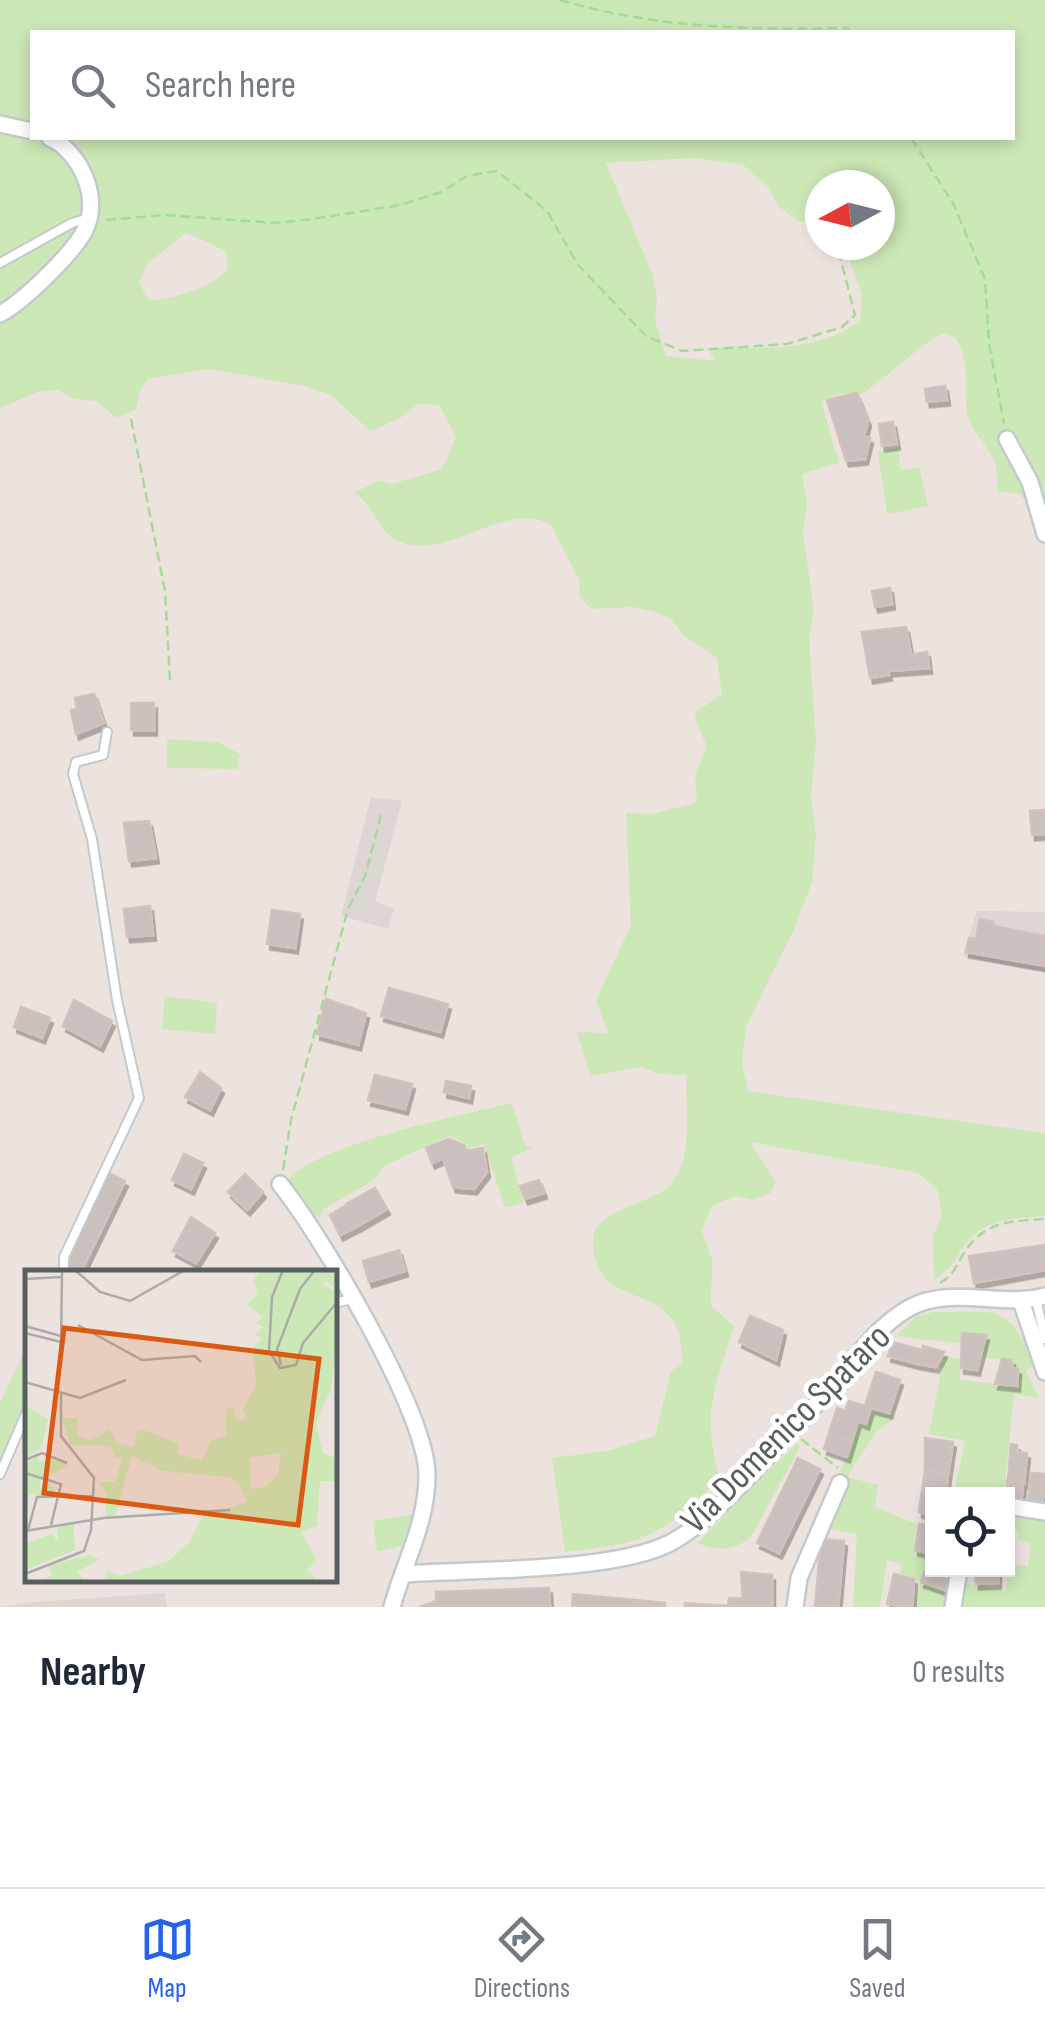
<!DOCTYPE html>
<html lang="en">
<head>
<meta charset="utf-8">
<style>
  body { margin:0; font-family:"Sofia Sans Condensed",sans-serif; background:#f2f2f3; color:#1f2937 }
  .controls { position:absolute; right:30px; bottom:30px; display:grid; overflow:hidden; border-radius:0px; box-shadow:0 5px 15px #0003 }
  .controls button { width:90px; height:90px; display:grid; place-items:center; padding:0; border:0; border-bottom:2px solid #e0e1e3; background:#fff; color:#1f2937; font:50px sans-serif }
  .compass { position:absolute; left:805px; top:170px; width:90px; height:90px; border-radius:50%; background:#fff; box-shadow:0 5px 15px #0003; rotate:263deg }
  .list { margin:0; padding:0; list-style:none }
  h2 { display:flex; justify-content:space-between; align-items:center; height:130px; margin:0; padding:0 40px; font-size:42px }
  h2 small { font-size:32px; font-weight:400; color:#747a83 }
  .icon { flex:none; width:55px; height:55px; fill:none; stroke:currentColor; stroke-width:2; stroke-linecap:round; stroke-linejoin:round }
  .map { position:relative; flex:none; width:1045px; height:1607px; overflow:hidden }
  .search { position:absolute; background:#fff; box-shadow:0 5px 15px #0003; left:30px; right:30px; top:30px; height:110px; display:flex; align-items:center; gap:25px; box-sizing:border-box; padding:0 35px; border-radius:0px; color:#747a83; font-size:38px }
  .sheet { height:280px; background:#fff }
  nav { display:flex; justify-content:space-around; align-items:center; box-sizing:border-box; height:140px; border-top:2px solid #e0e1e3; background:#fff; font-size:28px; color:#747a83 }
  nav a { display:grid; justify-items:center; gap:5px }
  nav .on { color:#2563eb }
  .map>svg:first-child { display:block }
</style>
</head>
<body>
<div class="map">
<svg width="1045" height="1607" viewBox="0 0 1045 1607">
  <defs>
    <filter id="shadow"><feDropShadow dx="3" dy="5.5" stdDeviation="0" flood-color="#0004"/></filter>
  </defs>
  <rect width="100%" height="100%" fill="#ede3de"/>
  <g fill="#ddd6d3">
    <path d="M 371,797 L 402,801 L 375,902 L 394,908 L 388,929 L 341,916 Z"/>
    <path d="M 977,911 L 1045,912 L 1045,973 L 963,956 Z"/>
    <path d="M 165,1593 L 167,1607 L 0,1607 L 22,1603 Z"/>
  </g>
  <g fill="#cde8b7" fill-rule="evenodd">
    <path d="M 0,0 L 1045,0 L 1045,519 L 1019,494 L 997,491 C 1000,459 989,453 973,428 C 957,403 976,368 955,337 L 943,334 L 933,338 L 863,394 L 838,394 L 821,401 L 839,463 L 802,474 L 807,505 L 803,533 L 814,611 L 809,637 L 816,742 L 811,795 L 816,836 L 812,882 L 796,925 L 746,1027 L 742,1064 L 748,1091 L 1045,1133 L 1045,1216 C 1009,1219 982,1218 961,1251 C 952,1264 948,1272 934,1280 L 933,1236 L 942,1215 L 937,1189 L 918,1173 L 750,1142 L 775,1181 L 771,1193 L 752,1200 L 736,1196 L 712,1206 L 702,1231 L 712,1260 L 711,1306 L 734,1326 C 717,1384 699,1416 721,1478 C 658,1537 650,1543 565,1552 L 552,1458 L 607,1451 L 655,1436 L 671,1372 L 683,1361 C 681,1352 681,1339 678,1330 C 658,1282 597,1309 593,1244 C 590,1210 648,1205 668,1187 C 696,1161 684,1110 687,1075 L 659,1074 L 641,1067 L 590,1076 L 577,1032 L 608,1033 L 596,1000 L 631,925 L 626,813 L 653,814 L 697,802 L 695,775 L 707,747 L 695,719 L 696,712 L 722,694 L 717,658 L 683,635 L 670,618 L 655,612 L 634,607 L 591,609 L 580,597 L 579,580 L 551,525 C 504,499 450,561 400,542 C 378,534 376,506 354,493 L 379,480 L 392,484 L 442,469 L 456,437 L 439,405 L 418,404 L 399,419 L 370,431 L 331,395 L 305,386 L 209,369 L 148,379 L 140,390 L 136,409 L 117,418 L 96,401 L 73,399 L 58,390 L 38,392 L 0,408 ZM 32,32 L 1012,32 L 1012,138 L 32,138 ZM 694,158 L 743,165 L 768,187 L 778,206 L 798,221 L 820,223 L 820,185 L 880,185 L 880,245 L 844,245 L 862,294 L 860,321 C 815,353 768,347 716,348 L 710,353 L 716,361 L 666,356 L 655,321 L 657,298 L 652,273 L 606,163 ZM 186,233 L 226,251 L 228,268 C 214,288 173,299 149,300 L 139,283 L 147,264 Z"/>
    <path d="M 898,448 L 901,470 L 919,467 L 928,506 L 887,514 L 878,452 Z"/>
    <path d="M 167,739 L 218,742 L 240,754 L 237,769 L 167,768 Z"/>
    <path d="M 165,996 L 217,1003 L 215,1034 L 162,1029 Z"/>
    <path d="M 512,1103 L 525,1145 L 533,1148 L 511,1157 L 524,1203 L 505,1208 L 484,1144 L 468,1149 L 466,1143 L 449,1136 L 384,1166 L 374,1180 L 324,1209 L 320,1217 L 311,1217 L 286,1183 C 305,1147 468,1113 512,1103 Z"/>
    <path d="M 933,1312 C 1001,1313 1005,1301 1036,1365 L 1026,1370 L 1039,1398 L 1014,1394 L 1004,1494 L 963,1494 L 962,1489 L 955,1487 L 965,1441 L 929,1434 L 944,1357 L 961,1359 L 960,1380 L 1016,1386 L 1018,1369 L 1012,1368 L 1012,1360 L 983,1358 L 985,1335 L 962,1333 L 961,1344 C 939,1339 920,1341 897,1335 L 915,1317 Z"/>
    <path d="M 27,1345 L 27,1399 L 0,1464 L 0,1403 Z"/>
    <path d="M 871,1408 L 896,1417 L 877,1431 L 847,1477 L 878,1485 L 875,1507 L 916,1524 L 913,1550 L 932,1555 L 930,1574 L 924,1572 L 921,1582 L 950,1592 L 945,1607 L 914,1607 L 920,1582 L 900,1573 L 901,1564 L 887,1560 L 880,1607 L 853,1607 L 857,1534 L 829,1529 L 846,1478 L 840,1474 L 858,1421 L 866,1424 Z"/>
    <path d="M 797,1443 L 800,1447 L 751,1537 C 734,1551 717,1552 697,1543 Z"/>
    <path d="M 1008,1512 L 1045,1516 L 1045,1607 L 958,1607 L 962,1583 L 1005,1590 L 1011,1563 L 1028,1566 L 1031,1543 L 1018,1539 L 1019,1531 L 1008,1530 Z"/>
    <path d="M 415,1514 L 402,1546 L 377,1552 L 373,1521 Z"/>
  </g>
  <g fill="#cac0bd" stroke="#d2c1bc" stroke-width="2.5" filter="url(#shadow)">
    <path d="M 945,386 L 947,400 L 927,402 L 925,389 Z"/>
    <path d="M 857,393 L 868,421 L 864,436 L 870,438 L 865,459 L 846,461 L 827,400 Z"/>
    <path d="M 893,422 L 897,444 L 882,446 L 879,424 Z"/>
    <path d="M 890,588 L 892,604 L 875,607 L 872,591 Z"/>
    <path d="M 906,627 L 911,655 L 927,652 L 929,668 L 888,671 L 889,675 L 870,678 L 862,632 Z"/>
    <path d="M 94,694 L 104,723 L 76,734 L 71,710 L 77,709 L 75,698 Z"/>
    <rect x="131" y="703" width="23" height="27"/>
    <path d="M 1045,810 L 1045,834 L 1032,835 L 1030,811 Z"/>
    <path d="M 149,821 L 156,858 L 129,861 L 124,823 Z"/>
    <path d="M 150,906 L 153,935 L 127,937 L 124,909 Z"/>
    <path d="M 272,910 L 300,914 L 295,948 L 267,944 Z"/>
    <path d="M 980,919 L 993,922 L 993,926 L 1045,936 L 1045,966 L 966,952 L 969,938 L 976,939 Z"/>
    <path d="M 389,988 L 448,1004 L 440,1032 L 381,1016 Z"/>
    <path d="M 326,999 L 366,1013 L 358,1045 L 317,1034 Z"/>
    <path d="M 74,1000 L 112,1021 L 100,1046 L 63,1026 Z"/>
    <path d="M 21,1007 L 50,1018 L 42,1038 L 14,1027 Z"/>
    <path d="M 200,1072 L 221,1088 L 210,1110 L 185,1097 Z"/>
    <path d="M 375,1075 L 412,1084 L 405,1109 L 368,1100 Z"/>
    <path d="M 446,1081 L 471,1086 L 469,1098 L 444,1092 Z"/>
    <path d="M 448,1139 L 464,1145 L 467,1151 L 483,1148 L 487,1172 L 474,1189 L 453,1187 L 443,1158 L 432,1163 L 426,1148 Z"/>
    <path d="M 184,1154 L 203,1163 L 191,1189 L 172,1180 Z"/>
    <path d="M 108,1173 L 125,1181 L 81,1272 L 64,1264 Z"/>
    <path d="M 245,1174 L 263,1192 L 247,1210 L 228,1192 Z"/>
    <path d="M 539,1180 L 544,1193 L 525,1199 L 520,1186 Z"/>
    <path d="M 375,1188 L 387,1209 L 358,1226 L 346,1204 Z"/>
    <path d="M 347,1205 L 358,1226 L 340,1235 L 330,1215 Z"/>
    <path d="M 191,1217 L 215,1233 L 196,1263 L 173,1251 Z"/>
    <path d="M 1045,1245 L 1045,1270 L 974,1283 L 969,1256 Z"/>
    <path d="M 399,1250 L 405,1271 L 369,1282 L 363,1261 Z"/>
    <path d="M 750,1316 L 783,1330 L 776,1360 L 739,1342 Z"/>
    <path d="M 962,1333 L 986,1335 L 977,1370 L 961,1368 Z"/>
    <path d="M 892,1342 L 922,1350 L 918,1364 L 888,1356 Z"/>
    <path d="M 923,1346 L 944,1352 L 936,1367 L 918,1364 Z"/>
    <path d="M 1002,1359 L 1012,1360 L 1012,1368 L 1018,1369 L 1017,1386 L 995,1384 Z"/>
    <path d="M 876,1372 L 900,1380 L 889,1413 L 871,1408 L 866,1424 L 858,1421 L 852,1441 L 829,1433 L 837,1408 L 845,1411 L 849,1401 L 865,1406 Z"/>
    <path d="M 829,1433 L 852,1441 L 847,1457 L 824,1449 Z"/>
    <path d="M 925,1438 L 953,1442 L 948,1474 L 925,1470 Z"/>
    <path d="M 1011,1444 L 1017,1445 L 1017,1452 L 1027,1453 L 1024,1483 L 1008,1481 Z"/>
    <path d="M 798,1458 L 820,1469 L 779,1553 L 757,1543 Z"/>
    <path d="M 925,1470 L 948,1474 L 946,1492 L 932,1494 L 930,1516 L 919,1512 Z"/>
    <path d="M 1031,1473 L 1045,1474 L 1042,1508 L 1028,1506 Z"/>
    <path d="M 1007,1481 L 1023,1483 L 1021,1505 L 1008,1504 Z"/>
    <path d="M 919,1524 L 932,1525 L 932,1554 L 915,1550 Z"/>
    <path d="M 821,1539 L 844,1541 L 838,1607 L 815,1607 Z"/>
    <path d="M 975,1570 L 998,1570 L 998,1583 L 976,1584 Z"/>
    <path d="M 741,1572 L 772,1575 L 772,1607 L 685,1607 L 685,1603 L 728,1606 L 729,1598 L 743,1599 Z"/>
    <path d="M 924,1572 L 953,1582 L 950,1592 L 921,1582 Z"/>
    <path d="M 894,1574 L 914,1579 L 912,1607 L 887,1604 Z"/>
    <path d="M 549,1588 L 550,1607 L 420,1607 L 436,1601 L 436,1592 Z"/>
    <path d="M 573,1594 L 665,1603 L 665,1607 L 572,1607 Z"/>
  </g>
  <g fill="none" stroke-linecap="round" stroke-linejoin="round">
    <g stroke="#c3cacb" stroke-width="12">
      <g id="lane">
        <path d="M 0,263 L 72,223 L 89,218"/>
        <path d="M 64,1272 L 64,1257 L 139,1098 L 117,1000 L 92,839 L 73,774 L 76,762 L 103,755 L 107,732"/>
        <path d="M 1036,1299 L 1045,1339"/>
        <path d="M 335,1303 L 351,1299"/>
        <path d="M 0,1474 L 28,1409"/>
      </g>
    </g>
    <g stroke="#c3cacb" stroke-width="20">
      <g id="street">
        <path d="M 0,124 L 32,131"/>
        <path d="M 0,314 C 23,302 71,255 84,232 C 102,200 81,152 50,138"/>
        <path d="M 1007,439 L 1030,482 L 1045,534"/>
        <path d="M 280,1184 C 321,1235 427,1413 427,1475 C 427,1524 404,1562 392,1607"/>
        <path d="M 1021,1301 L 1045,1372"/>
        <path d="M 1008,1506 L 1045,1512"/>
        <path d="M 406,1574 C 474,1569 614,1572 670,1543 C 713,1521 774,1449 809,1412 C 841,1379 869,1331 909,1308 C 950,1285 1002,1308 1045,1296"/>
        <path d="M 795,1607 L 799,1578 L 840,1483"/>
        <path d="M 953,1607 L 959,1570"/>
      </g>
    </g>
    <g stroke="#a5db99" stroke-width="2.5" stroke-dasharray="10 5" stroke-linecap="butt">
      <path d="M 560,0 C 655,28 749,30 848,28 L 850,32"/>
      <path d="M 911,138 L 953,203 L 985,279 L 989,344 L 1004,423"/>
      <path d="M 106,220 L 165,215 L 275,223 L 313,219 L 400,205 L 441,192 L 467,176 L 497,171 L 547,211 L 578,265 L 646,336 L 682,351 L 787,344 L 842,327 L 855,315 L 837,245"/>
      <path d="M 131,419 L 165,591 L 170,680"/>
      <path d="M 283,1170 L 291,1120 L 348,909 L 365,876 L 381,815"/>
      <path d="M 940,1283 C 951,1277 955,1269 961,1258 C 981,1222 1007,1221 1045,1219"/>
      <path d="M 801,1439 L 838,1468"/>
    </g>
    <use href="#lane" stroke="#fff" stroke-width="8"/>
    <use href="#street" stroke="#fff" stroke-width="15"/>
  </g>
  <g text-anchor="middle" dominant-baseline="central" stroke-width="9" stroke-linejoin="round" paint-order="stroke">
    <g font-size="38" fill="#576061" stroke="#fff">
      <text transform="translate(786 1429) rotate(-45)">Via Domenico Spataro</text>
    </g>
  </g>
  <g transform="translate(25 1270)">
    <rect width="312" height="312" fill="#ede3de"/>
    <path d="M 236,0 L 312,0 L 312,21 L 302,11 L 297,14 L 312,22 L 313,58 L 306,119 L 291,153 L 298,183 L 312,189 L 312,211 L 295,211 L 292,256 L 276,262 L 292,290 L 282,300 L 291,309 L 78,312 L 83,301 L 96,306 L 144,291 L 165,271 L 177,247 L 222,232 L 214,212 L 203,207 L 138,201 L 107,186 L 90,246 L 80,247 L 81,223 L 73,212 L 90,212 L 98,187 L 90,188 L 85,176 L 45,175 L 37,148 L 52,148 L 53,165 L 65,171 L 85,159 L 93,173 L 109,177 L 112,162 L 119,160 L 153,173 L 153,184 L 176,190 L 186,171 L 201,165 L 201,140 L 209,136 L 211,150 L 222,149 L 218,139 L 231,115 L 228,78 L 237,68 L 229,65 L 238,57 L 230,53 L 238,47 L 221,35 L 233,24 L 228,10 ZM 256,183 L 253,204 L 241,217 L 226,219 L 225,188 ZM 0,135 L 23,149 L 16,178 L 0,188 ZM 14,185 L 13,191 L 35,191 L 54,200 L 43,195 L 15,211 L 16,219 L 24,211 L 33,226 L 5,224 L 0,243 L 0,193 ZM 48,252 L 50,280 L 0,300 L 0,273 L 27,264 L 33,272 L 33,257 ZM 63,285 L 75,289 L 52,302 L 61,312 L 11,312 L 27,306 L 23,296 Z" fill="#cde8b7" fill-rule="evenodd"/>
    <path fill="none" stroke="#acaba8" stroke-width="2.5" d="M 50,0 L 75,22 L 105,31 L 160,0M 258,0 L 247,27 L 244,81 L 255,98 L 271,95 L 278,73 L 313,31M 0,9 L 36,7M 53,55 L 117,90 L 170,86 L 176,92M 0,56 L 36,66M 0,63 L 36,72M 36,82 L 37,0M 256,95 L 252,79 L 275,19 L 290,0M 0,112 L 55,128 L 101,110M 0,190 L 17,183 L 42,193M 0,203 L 36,214 L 26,255M 3,260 L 12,227 L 68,226M 0,261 L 79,248 L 205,240M 0,304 L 59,281 L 66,260 L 69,208 L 36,166 L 36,123"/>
    <path fill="#da5a14" fill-opacity="0.15" stroke="#da5a14" stroke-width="5" d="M 39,58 L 294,89 L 273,255 L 19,223 Z"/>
    <rect width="312" height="312" fill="none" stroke="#576061" stroke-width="5"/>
  </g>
</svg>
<div class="controls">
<button><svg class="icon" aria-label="locate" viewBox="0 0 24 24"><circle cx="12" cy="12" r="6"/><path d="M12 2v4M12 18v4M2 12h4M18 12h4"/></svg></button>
</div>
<svg class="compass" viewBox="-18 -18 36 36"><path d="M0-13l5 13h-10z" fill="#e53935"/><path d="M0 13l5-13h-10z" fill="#747a83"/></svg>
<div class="search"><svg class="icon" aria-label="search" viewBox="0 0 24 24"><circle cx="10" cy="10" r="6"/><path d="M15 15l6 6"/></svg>Search here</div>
</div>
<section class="sheet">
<h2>Nearby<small>0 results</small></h2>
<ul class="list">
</ul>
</section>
<nav>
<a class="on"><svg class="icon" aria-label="map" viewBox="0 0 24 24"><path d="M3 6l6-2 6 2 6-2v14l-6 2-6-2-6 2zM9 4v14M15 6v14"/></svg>Map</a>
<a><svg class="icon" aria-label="directions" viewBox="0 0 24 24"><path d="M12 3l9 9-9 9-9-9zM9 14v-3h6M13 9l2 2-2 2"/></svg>Directions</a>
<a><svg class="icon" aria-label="saved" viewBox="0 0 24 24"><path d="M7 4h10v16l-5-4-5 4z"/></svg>Saved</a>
</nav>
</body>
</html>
